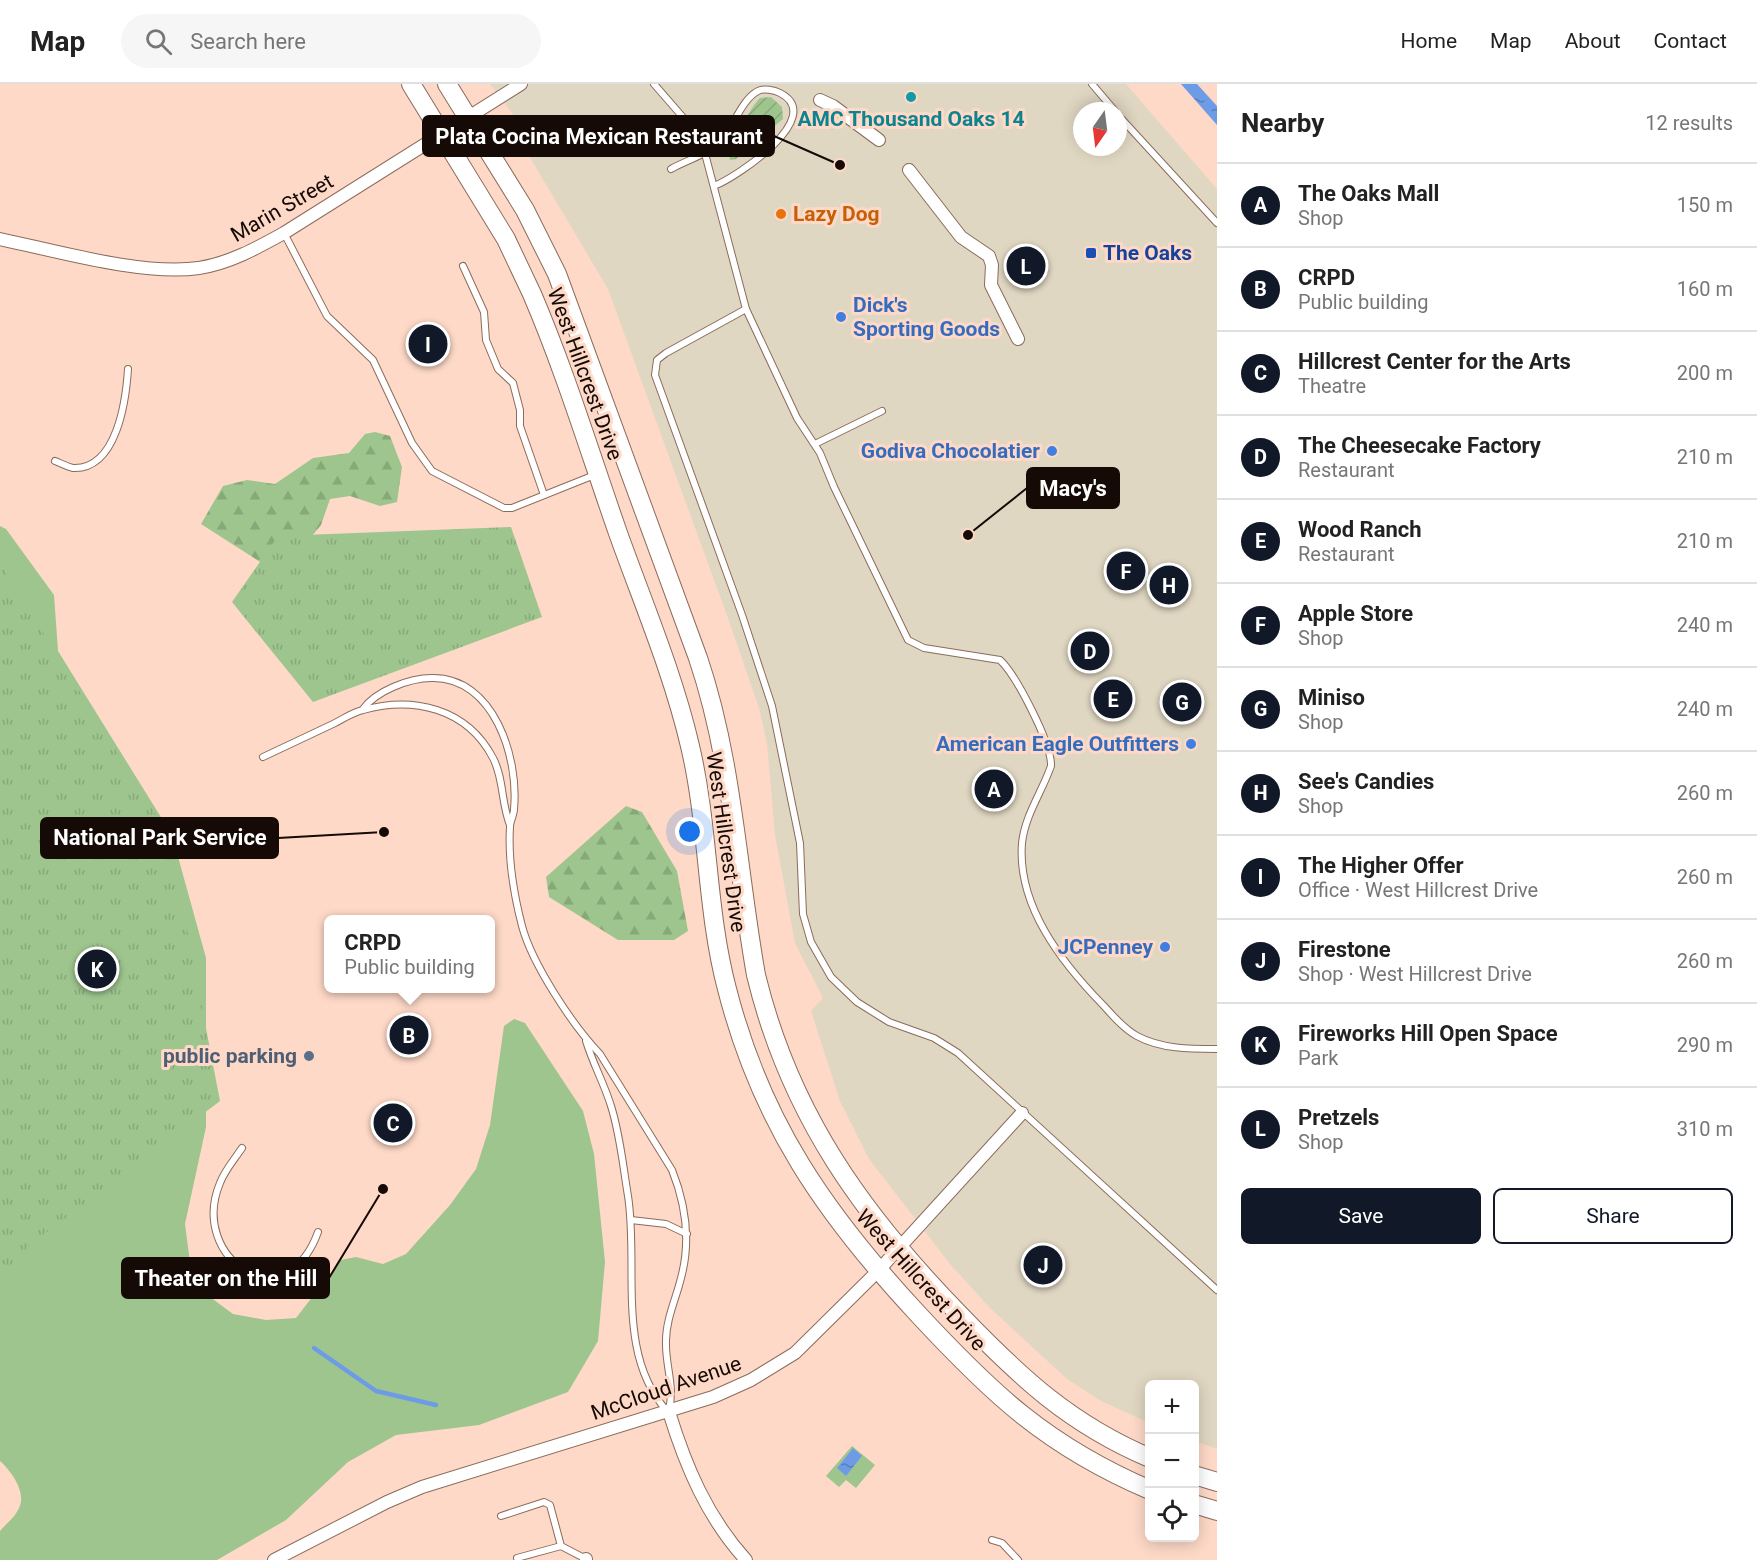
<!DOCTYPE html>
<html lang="en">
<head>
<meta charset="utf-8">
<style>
  body { margin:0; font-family:Roboto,sans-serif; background:#f6f6f6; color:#222 }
  .controls { position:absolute; right:18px; bottom:18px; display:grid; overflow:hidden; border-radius:9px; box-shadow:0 3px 15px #0003 }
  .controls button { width:54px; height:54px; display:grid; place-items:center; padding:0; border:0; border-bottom:2px solid #e0e0e0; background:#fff; color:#222; font:30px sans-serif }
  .compass { position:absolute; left:1073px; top:18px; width:54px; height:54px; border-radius:50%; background:#fff; box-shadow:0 3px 15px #0003; rotate:194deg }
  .you { position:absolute; left:690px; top:748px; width:21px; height:21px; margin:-15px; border:4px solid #fff; border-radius:50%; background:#1a73e8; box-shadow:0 0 0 9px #1a73e833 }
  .badge { display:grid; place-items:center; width:39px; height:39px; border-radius:50%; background:#111827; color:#fff; font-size:20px; font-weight:700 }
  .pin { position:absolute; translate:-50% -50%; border:3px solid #fff; box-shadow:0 2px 6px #0006 }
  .popup { position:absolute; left:324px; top:831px; width:171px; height:78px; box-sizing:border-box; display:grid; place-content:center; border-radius:9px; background:#fff; filter:drop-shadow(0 2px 4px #0005); font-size:20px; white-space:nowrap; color:#767676 }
  .popup b { font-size:22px; color:#222 }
  .popup::after { content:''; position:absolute; left:50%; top:100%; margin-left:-12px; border:12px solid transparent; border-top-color:#fff }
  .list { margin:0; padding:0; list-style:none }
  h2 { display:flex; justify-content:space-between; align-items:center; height:78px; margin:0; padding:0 24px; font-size:26px }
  h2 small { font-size:20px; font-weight:400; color:#767676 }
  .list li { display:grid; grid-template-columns:39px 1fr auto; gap:18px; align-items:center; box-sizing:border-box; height:84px; padding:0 24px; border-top:2px solid #e0e0e0 }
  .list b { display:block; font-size:22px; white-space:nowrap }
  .list p { margin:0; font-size:20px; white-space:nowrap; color:#767676 }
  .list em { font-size:20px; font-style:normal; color:#767676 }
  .actions { display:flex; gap:12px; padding:18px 24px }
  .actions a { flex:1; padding:14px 0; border:2px solid #111827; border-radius:9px; text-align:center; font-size:21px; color:#111827 }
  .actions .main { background:#111827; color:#fff }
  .icon { flex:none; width:33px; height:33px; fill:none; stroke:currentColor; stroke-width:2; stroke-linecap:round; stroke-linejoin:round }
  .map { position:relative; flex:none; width:1217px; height:1476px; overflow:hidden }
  header { display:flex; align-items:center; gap:36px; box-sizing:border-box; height:84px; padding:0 30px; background:#fff; border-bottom:2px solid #e0e0e0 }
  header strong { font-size:28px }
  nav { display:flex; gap:33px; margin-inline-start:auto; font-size:21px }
  .search { width:420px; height:54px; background:#f6f6f6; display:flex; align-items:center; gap:15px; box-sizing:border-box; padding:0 21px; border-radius:33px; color:#767676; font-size:22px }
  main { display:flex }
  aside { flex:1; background:#fff }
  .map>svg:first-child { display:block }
</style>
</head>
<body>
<header>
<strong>Map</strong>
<div class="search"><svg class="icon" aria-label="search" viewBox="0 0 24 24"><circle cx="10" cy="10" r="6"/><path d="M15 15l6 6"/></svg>Search here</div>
<nav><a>Home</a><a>Map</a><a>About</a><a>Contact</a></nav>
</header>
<main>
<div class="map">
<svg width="1217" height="1476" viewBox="0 0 1217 1476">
  <defs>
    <pattern id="forest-firs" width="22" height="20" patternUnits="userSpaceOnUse" patternTransform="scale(1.5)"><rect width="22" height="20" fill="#9ec58e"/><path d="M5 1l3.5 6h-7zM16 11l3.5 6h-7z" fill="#87a879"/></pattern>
    <pattern id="park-tufts" width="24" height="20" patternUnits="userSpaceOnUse" patternTransform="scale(1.5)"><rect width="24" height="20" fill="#9ec58e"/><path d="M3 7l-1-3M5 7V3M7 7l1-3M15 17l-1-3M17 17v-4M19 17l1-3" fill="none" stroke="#87a879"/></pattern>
    <pattern id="garden-furrows" width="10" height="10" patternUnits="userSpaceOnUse" patternTransform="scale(1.5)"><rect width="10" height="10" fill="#9ec58e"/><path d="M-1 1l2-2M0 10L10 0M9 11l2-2" fill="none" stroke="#87a879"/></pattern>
    <pattern id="water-ripples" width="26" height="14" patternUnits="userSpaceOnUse" patternTransform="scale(1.5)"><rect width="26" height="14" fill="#6e9be6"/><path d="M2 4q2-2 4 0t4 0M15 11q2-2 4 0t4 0" fill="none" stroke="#597db8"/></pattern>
  </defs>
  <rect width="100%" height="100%" fill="#fed9c7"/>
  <path fill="#e0d7c2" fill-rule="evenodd" d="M 490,0 L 1126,0 L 1217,105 L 1217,1365 L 1195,1357 L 1194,1300 L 1150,1300 L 1149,1339 L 1101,1317 L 1067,1295 L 990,1224 L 950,1180 L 869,1075 L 840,1017 L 811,927 L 823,914 L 795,859 L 775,751 L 767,659 L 759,624 L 729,537 L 608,205 L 516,50 L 515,33 ZM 1082,27 L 1118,27 L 1118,63 L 1082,63 Z"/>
  <g fill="#9ec58e">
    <path d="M 0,442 L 6,445 L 54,511 L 58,567 L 172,751 L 206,874 L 206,1043 L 185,1140 L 191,1186 L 206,1210 L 233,1230 L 266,1236 L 296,1234 L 341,1176 L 356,1173 L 383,1180 L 406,1170 L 450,1121 L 476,1085 L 490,1041 L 504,942 L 514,935 L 525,939 L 583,1027 L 594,1070 L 605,1178 L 598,1257 L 568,1308 L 479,1341 L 396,1351 L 348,1378 L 286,1436 L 217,1476 L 0,1476 L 0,1447 C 6,1440 16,1432 19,1424 C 27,1408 11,1387 0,1377 Z"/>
    <path d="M 852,1362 L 875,1381 L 856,1404 L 846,1396 L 839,1403 L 826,1392 Z"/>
  </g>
  <g fill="url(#forest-firs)">
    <path d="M 375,348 L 390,352 L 402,383 L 397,418 L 380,422 L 350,412 L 330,415 L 321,441 L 293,475 L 268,483 L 201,440 L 223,402 L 247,396 L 275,400 L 313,374 L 349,369 L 365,350 Z"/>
    <path d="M 626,722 L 642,728 L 677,787 L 688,847 L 674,856 L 618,856 L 549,813 L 546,793 Z"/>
  </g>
  <g fill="url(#park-tufts)">
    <path d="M 511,443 L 542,533 L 313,618 L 232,518 L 278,452 Z"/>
    <path d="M 0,479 L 169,752 L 220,1017 L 31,1160 L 0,1193 Z"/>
  </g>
  <path fill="url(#garden-furrows)" d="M 771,13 L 782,23 L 783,35 L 736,75 L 730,76 C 725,66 751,23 760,14 Z"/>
  <g fill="url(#water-ripples)">
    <path d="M 1181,0 L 1197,0 L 1217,22 L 1217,41 Z"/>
    <path d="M 853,1364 L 862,1372 L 846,1392 L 837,1384 Z"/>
  </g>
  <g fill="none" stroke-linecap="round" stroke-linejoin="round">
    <path stroke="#6e9be6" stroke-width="4.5" d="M 314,1264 L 376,1307 L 436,1321"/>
    <g stroke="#8b6b5b" stroke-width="8">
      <g id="lane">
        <path d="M 654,0 L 694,46 L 703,62 L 746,225 L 666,269 L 657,276 L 655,291 L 742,531 L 772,622 L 800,759 L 803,830 L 811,858 L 831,893 L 857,918 L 889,938 L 934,954 L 958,969 L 1217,1206"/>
        <path d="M 1092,0 L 1115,27"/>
        <path d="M 1118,31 L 1217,139"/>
        <path d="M 671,85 C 689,75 708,71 722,55 C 734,42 742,15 758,7 C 764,4 774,6 780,9 C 827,33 737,93 714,102"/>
        <path d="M 284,149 L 327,232 L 373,276 L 412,359 L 432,387 L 504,424 L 512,424 L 597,390"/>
        <path d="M 463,182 L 484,228 L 486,256 L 498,285 L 513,299 L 520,326 L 520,342 L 544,411"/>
        <path d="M 746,225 L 797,334 L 820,369 L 834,403 L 908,556 L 924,564 L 1000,576 C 1016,591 1052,660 1051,682 C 1042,708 1025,731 1022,759 C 1017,822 1062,879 1103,921 C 1113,932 1124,945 1137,952 C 1161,965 1190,965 1217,965"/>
        <path d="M 815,360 L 882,327"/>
        <path d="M 55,377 C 60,379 68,383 73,384 C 117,386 126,316 128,285"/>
        <path d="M 363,625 C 376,607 409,594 432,594 C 494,593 519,674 514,725 C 514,731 510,737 510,743 C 508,775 514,811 522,842 C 532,880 573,942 600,970 L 672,1086 C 686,1121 691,1157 681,1194 C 676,1215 666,1235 666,1257 C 665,1281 675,1302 669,1325"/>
        <path d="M 263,673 C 286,662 310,651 333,640 C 343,635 353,628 363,626 C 413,612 467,624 493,674 C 504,695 501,719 510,741"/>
        <path d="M 586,957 C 593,980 604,999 611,1022 C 620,1050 623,1082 628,1112 C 639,1182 615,1271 668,1328"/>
        <path d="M 242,1064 C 234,1076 225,1086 220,1099 C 188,1176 286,1237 318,1148"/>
        <path d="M 631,1136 L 666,1140 L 687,1150"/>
        <path d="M 501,1432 L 544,1418 L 550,1421 L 561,1462 L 586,1475"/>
        <path d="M 992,1456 L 1002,1459 L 1018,1476"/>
        <path d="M 517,1474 L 561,1462"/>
      </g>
    </g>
    <g stroke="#8b6b5b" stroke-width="14">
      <g id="street">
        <path d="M 820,16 L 833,22 L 879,56"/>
        <path d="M 909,86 L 961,153 L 989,172 L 992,181 L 991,201 L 1018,255"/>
        <path d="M 0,155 C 57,167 143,192 199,184 C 230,179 257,164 284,149 L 521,0"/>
        <path d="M 669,1328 C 686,1383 707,1433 746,1476"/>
        <path d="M 586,1475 L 586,1476"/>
        <path d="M 274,1476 L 387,1418 L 422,1403 L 713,1313 L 751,1296 L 795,1269 L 878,1187 L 1022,1029"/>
      </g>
    </g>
    <g stroke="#8b6b5b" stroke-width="20">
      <g id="secondary">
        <path d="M 411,0 L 506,155 L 532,210 C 565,287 590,369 618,449 C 643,519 673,589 690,662 C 709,742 706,826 727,905 C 761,1038 825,1130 917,1229 C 992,1310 1047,1362 1150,1406"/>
        <path d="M 447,0 L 525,126 L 557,190 L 698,574 C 733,677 737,785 756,891 C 790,1031 863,1132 962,1233 C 1021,1294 1070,1340 1150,1374"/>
        <path d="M 1194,1391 L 1217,1398"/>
        <path d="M 1194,1420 L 1217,1427"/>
      </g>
    </g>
    <use href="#lane" stroke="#fff" stroke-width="6"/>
    <use href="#street" stroke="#fff" stroke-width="12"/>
    <use href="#secondary" stroke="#fff" stroke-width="18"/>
  </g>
  <circle fill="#0f9aa8" stroke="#fed9c7" stroke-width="2" cx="911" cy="13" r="6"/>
  <circle fill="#e8710a" stroke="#fed9c7" stroke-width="2" cx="781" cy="130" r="6"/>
  <rect fill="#1a4fb4" stroke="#fed9c7" stroke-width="2" x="1085" y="163" width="12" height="12" rx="3"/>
  <g fill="#3f7fe0" stroke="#fed9c7" stroke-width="2">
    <circle cx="841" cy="233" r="6"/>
    <circle cx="1052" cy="367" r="6"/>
    <circle cx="1191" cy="660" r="6"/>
    <circle cx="1165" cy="863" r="6"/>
  </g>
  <circle fill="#5c6f8a" stroke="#fed9c7" stroke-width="2" cx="309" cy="972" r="6"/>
  <g text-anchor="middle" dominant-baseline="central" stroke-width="6" stroke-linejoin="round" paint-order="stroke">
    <g font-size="21" font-weight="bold" fill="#0d838f" stroke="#fed9c7">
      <text x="911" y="35">AMC Thousand Oaks 14</text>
    </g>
    <g font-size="21" fill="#150a05" stroke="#fed9c7">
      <text transform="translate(282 124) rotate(-30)">Marin Street</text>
      <text transform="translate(585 290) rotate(70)">West Hillcrest Drive</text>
      <text transform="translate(726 758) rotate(82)">West Hillcrest Drive</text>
      <text transform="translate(921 1196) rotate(48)">West Hillcrest Drive</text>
      <text transform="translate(666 1304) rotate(-19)">McCloud Avenue</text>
    </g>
    <g font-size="21" font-weight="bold" fill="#c56008" stroke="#fed9c7" text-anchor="start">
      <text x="793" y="130">Lazy Dog</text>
    </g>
    <g font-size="21" font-weight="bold" fill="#164399" stroke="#fed9c7" text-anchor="start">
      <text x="1103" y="169">The Oaks</text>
    </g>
    <g font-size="21" font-weight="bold" fill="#366cbe" stroke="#fed9c7" text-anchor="end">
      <text x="853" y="221" text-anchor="start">Dick's<tspan x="853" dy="24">Sporting Goods</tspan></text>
      <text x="1040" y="367">Godiva Chocolatier</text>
      <text x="1179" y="660">American Eagle Outfitters</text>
      <text x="1153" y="863">JCPenney</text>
    </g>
    <g font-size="21" font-weight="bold" fill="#4e5e75" stroke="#fed9c7" text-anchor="end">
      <text x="297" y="972">public parking</text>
    </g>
  </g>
  <path fill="none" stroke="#150a05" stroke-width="2" d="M840 81L774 52M968 451L1027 404M384 748L278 754M383 1105L329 1194"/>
  <g fill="#150a05" stroke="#fed9c7" stroke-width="2">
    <circle cx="840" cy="81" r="6"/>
    <circle cx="968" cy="451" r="6"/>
    <circle cx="384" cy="748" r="6"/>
    <circle cx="383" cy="1105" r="6"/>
  </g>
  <g fill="#150a05" stroke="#150a05" stroke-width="2">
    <rect x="423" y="32" width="351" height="40" rx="6"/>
    <rect x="1027" y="384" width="92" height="40" rx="6"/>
    <rect x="41" y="734" width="237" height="40" rx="6"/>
    <rect x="122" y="1174" width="207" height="40" rx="6"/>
  </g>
  <g font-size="22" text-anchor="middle" font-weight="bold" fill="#fff">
    <text x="599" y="60">Plata Cocina Mexican Restaurant</text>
    <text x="1073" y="412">Macy's</text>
    <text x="160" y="761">National Park Service</text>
    <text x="226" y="1202">Theater on the Hill</text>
  </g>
</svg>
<div class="controls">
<button>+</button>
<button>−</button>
<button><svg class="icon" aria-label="locate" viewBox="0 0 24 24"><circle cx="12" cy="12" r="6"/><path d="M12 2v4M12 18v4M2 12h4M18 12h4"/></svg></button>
</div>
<svg class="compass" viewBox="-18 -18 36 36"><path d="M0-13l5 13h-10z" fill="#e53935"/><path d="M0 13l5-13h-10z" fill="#767676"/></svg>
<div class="you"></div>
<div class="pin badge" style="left:994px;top:705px">A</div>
<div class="pin badge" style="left:409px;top:951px">B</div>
<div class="popup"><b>CRPD</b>Public building</div>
<div class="pin badge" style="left:393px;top:1039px">C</div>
<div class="pin badge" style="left:1090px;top:567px">D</div>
<div class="pin badge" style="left:1113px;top:615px">E</div>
<div class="pin badge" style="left:1126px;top:487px">F</div>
<div class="pin badge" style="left:1182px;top:618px">G</div>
<div class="pin badge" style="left:1169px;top:501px">H</div>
<div class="pin badge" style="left:428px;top:260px">I</div>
<div class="pin badge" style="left:1043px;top:1181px">J</div>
<div class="pin badge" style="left:97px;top:885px">K</div>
<div class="pin badge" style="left:1026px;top:182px">L</div>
</div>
<aside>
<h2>Nearby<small>12 results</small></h2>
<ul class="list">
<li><span class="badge">A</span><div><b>The Oaks Mall</b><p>Shop</p></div><em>150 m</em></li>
<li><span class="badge">B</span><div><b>CRPD</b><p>Public building</p></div><em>160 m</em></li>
<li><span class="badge">C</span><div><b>Hillcrest Center for the Arts</b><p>Theatre</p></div><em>200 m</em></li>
<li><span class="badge">D</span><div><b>The Cheesecake Factory</b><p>Restaurant</p></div><em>210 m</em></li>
<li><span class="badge">E</span><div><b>Wood Ranch</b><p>Restaurant</p></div><em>210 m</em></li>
<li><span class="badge">F</span><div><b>Apple Store</b><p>Shop</p></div><em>240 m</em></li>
<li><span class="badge">G</span><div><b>Miniso</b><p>Shop</p></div><em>240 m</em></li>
<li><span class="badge">H</span><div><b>See's Candies</b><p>Shop</p></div><em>260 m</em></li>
<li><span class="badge">I</span><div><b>The Higher Offer</b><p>Office · West Hillcrest Drive</p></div><em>260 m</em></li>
<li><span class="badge">J</span><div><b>Firestone</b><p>Shop · West Hillcrest Drive</p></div><em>260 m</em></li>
<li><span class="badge">K</span><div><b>Fireworks Hill Open Space</b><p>Park</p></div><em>290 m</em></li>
<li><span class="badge">L</span><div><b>Pretzels</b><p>Shop</p></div><em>310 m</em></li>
</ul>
<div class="actions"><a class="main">Save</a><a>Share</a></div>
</aside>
</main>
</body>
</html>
